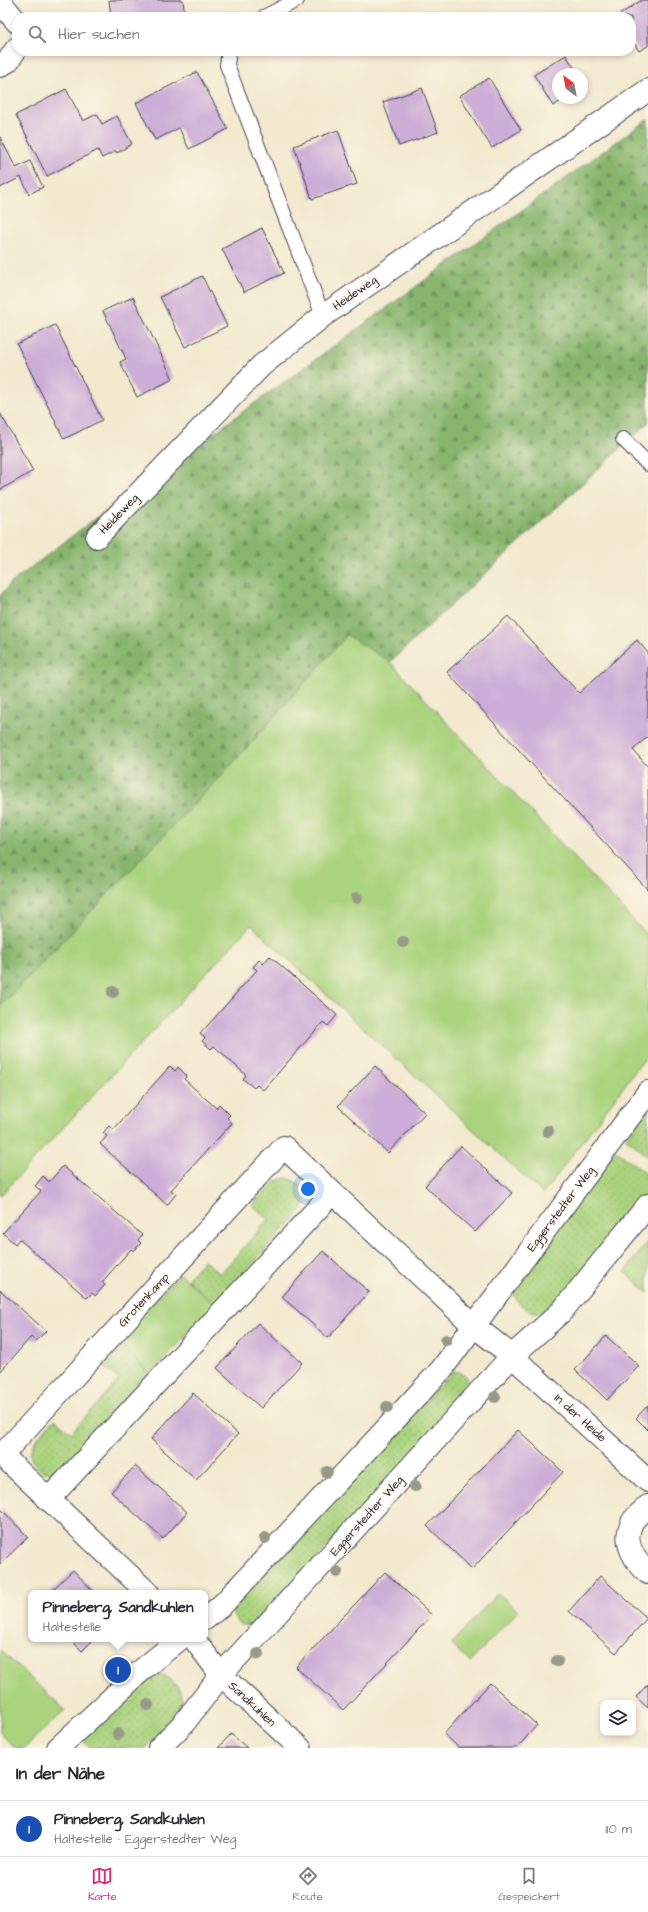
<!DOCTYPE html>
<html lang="de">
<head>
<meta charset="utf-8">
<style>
  body { margin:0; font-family:"Architects Daughter",sans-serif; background:#f7f7f7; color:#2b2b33 }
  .controls { position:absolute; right:12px; bottom:12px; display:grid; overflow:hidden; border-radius:8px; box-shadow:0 2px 6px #0003 }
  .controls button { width:36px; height:36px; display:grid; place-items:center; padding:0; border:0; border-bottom:1px solid #e1e1e2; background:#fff; color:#2b2b33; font:20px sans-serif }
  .compass { position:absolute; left:552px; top:68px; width:36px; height:36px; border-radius:50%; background:#fff; box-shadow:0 2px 6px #0003; rotate:328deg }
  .you { position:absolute; left:308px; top:1189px; width:14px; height:14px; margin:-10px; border:3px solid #fff; border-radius:50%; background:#1a73e8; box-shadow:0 0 0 6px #1a73e833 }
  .badge { display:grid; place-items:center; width:26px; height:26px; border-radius:50%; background:#db2777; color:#fff; font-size:13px; font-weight:700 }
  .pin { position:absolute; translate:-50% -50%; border:2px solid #fff; box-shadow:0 1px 4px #0006 }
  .popup { position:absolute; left:28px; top:1590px; width:180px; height:52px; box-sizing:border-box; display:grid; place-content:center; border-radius:8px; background:#fff; filter:drop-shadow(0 1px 3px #0005); font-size:13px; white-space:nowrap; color:#7c7c81 }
  .popup b { font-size:15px; color:#2b2b33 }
  .popup::after { content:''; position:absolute; left:50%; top:100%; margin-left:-8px; border:8px solid transparent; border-top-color:#fff }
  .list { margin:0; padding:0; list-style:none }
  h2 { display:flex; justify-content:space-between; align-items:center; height:52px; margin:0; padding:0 16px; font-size:17px }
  h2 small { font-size:13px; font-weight:400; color:#7c7c81 }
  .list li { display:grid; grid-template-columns:26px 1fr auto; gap:12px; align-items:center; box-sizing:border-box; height:56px; padding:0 16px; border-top:1px solid #e1e1e2 }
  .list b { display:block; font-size:15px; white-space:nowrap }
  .list p { margin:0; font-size:13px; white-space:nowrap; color:#7c7c81 }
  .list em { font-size:13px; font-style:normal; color:#7c7c81 }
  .icon { flex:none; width:22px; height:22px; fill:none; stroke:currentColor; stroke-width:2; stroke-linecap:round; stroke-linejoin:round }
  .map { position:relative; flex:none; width:648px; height:1748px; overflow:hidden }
  .search { position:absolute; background:#fff; box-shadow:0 2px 6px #0003; left:12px; right:12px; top:12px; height:44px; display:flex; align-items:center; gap:10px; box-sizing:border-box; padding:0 14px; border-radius:16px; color:#7c7c81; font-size:15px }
  .sheet { height:108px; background:#fff }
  nav { display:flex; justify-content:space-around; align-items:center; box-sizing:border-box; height:56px; border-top:1px solid #e1e1e2; background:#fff; font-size:11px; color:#7c7c81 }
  nav a { display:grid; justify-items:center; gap:2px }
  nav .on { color:#db2777 }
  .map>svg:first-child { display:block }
</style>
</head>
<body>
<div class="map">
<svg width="648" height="1748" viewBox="0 0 648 1748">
  <defs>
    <pattern id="grass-dots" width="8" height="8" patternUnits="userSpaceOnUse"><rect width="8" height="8" fill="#aad37e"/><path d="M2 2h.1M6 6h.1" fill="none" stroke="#92b56e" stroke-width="1.8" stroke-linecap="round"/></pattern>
    <pattern id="forest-firs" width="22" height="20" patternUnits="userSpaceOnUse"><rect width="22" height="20" fill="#87b56d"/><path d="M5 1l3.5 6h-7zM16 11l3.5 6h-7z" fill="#6e935b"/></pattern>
  </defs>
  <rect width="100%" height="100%" fill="#fcf5e5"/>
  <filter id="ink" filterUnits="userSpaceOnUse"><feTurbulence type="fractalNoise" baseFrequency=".025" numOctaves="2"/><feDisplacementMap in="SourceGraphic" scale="8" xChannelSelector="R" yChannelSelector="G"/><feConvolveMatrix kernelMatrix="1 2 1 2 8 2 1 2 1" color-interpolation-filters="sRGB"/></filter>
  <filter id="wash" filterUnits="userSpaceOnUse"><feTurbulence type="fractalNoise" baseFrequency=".012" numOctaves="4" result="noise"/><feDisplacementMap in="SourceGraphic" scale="16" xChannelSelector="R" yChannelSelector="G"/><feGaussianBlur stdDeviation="0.9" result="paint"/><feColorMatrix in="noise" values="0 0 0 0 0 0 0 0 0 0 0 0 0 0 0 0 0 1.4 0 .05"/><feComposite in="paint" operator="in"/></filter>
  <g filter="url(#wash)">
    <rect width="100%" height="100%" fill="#f3e9cf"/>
    <g fill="url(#grass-dots)" stroke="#667a5c">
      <path d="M 648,1108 L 648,1156 L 626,1138 Z"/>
      <path d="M 615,1150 L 648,1175 L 648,1194 L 557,1308 C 536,1320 516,1308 511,1286 Z"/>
      <path d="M 286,1178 C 302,1182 308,1192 303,1209 L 215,1305 L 187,1279 L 204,1260 L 220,1274 L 269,1219 L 252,1205 L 274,1182 Z"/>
      <path d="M 122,1347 L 150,1374 L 61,1471 C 52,1473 45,1474 37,1467 C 19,1450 43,1433 55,1419 L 71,1433 L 119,1380 L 104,1366 Z"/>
      <path d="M 453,1371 C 468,1374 472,1380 467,1394 L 258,1622 C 243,1628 235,1626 232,1609 Z"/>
      <path d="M 151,1673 C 162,1673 167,1676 175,1684 C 198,1708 161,1732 145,1748 L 90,1748 L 80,1737 Z"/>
    </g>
    <path fill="url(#forest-firs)" stroke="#546c54" d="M 648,119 L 648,423 L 390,662 L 346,636 L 235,761 L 0,1007 L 0,596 L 11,583 L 89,523 Z"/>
    <g fill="#aad37e" stroke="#667a5c">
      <path d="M 347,635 L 390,662 L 648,936 L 648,1054 L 543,1194 L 251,925 L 0,1196 L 0,1007 L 235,761 Z"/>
      <path d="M 648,1241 L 648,1293 L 625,1272 Z"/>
      <path d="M 180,1274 L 215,1305 L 150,1374 L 116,1341 Z"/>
      <path d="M 498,1593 L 518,1611 L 470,1662 L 451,1644 Z"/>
      <path d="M 0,1650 L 65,1710 L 24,1748 L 15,1748 L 0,1733 Z"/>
    </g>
    <g id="blocks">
      <g fill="#ccadd7">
        <path d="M 109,0 L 183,0 L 185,17 L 111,17 Z"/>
        <path d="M 642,0 L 648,0 L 648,46 L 639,51 L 631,38 L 631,17 L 616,17 Z"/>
        <path d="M 566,55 L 578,74 L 558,74 L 558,98 L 566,98 L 553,106 L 534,75 Z"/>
        <path d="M 197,72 L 228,129 L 189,149 L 179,128 L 155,140 L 136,103 Z"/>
        <path d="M 489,78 L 521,130 L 492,148 L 459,96 Z"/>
        <path d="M 422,88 L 438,132 L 399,146 L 383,102 Z"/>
        <path d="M 66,89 L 83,121 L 97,114 L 102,124 L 117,116 L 132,144 L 117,153 L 116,151 L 102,158 L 98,150 L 47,176 L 16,115 Z"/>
        <path d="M 338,130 L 357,184 L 312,199 L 294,146 Z"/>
        <path d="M 0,137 L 16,168 L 30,161 L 43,187 L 29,194 L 21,177 L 0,188 Z"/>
        <path d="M 262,228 L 284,273 L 244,292 L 222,249 Z"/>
        <path d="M 202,276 L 227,326 L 185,347 L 160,297 Z"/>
        <path d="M 133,297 L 173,379 L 137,397 L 120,362 L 126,359 L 103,311 Z"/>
        <path d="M 55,325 L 102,420 L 64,439 L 17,344 Z"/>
        <path d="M 0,413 L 33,471 L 0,490 Z"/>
        <path d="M 508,616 L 579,693 L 637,640 L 648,653 L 648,736 L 633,750 L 648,767 L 648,890 L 447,672 Z"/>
        <path d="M 270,956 L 337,1015 L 328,1026 L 323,1022 L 263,1090 L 257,1085 L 254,1088 L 243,1079 L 246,1075 L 214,1046 L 211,1049 L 202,1041 L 205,1038 L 200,1034 L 257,970 L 253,967 L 259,960 L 263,964 Z"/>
        <path d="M 170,1066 L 175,1071 L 178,1067 L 187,1076 L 184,1079 L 216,1108 L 219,1104 L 230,1115 L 227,1118 L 232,1123 L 171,1190 L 176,1194 L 167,1205 L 100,1144 L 107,1136 L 103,1133 L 109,1126 L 113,1130 Z"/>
        <path d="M 375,1066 L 425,1113 L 388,1153 L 338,1106 Z"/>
        <path d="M 461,1146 L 512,1193 L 475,1232 L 425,1186 Z"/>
        <path d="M 63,1166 L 142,1235 L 138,1240 L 141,1243 L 134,1251 L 131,1249 L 102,1282 L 105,1285 L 95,1296 L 92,1293 L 87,1298 L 19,1239 L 15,1244 L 3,1233 L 41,1191 L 35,1186 L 43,1176 L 49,1182 Z"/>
        <path d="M 323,1251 L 369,1292 L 328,1338 L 282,1297 Z"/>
        <path d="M 0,1290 L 46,1331 L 36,1341 L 31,1337 L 0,1372 Z"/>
        <path d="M 258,1323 L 302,1363 L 261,1408 L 217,1368 Z"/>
        <path d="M 606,1336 L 639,1366 L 607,1400 L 575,1370 Z"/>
        <path d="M 193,1393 L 238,1434 L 196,1480 L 151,1439 Z"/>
        <path d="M 648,1405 L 648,1430 L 636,1418 Z"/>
        <path d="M 518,1430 L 563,1472 L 472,1569 L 427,1526 Z"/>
        <path d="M 135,1466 L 187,1512 L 163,1539 L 111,1492 Z"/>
        <path d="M 0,1508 L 28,1537 L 0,1564 Z"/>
        <path d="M 73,1570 L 95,1593 L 49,1593 Z"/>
        <path d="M 385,1572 L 432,1615 L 343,1710 L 296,1667 Z"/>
        <path d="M 600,1576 L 647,1618 L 616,1653 L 569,1611 Z"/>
        <path d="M 70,1639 L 94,1639 L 82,1651 Z"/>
        <path d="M 490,1683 L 537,1725 L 517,1748 L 459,1748 L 444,1734 Z"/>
        <path d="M 648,1684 L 648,1708 L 636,1697 Z"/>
        <path d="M 231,1734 L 247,1748 L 218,1748 Z"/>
      </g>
    </g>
  </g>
  <g filter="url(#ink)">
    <use href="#blocks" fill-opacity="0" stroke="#414051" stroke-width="1"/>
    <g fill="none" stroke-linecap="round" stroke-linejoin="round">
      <g stroke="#414051" stroke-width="16">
        <g id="service">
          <path d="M 264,17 L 297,0"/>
          <path d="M 229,51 L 227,65 L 323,316"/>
          <path d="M 623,439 L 648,464"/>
        </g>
      </g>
      <g stroke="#414051" stroke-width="24">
        <g id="minor">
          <path d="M 0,2 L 17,22"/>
          <path d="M 0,66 L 8,61 L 17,48"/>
          <path d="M 97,537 L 261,366 L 323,316 L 648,90"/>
          <path d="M 48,1500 L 332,1193"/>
          <path d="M 648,1506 C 643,1511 633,1518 631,1525 C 623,1543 635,1561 648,1573"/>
          <path d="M 148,1593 L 2,1455 L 284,1147 L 473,1325 L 512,1356 L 648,1481"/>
          <path d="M 205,1619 L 223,1604 L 441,1370 L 648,1092"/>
          <path d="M 194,1639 L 221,1675 L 300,1748"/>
          <path d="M 58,1748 L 144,1668 L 180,1639"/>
          <path d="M 159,1748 L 184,1723 L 221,1675 L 512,1356 L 562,1311 L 648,1205"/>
        </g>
      </g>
      <use href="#service" stroke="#fff" stroke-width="14"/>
      <use href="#minor" stroke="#fff" stroke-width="22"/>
    </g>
    <g fill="#979989">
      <circle cx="357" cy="898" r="6"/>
      <circle cx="403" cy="942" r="6"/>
      <circle cx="113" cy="992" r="6"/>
      <circle cx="548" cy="1131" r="6"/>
      <circle cx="446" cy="1340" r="6"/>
      <circle cx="495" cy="1397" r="6"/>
      <circle cx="387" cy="1407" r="6"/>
      <circle cx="327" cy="1472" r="6"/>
      <circle cx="415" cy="1486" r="6"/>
      <circle cx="265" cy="1538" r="6"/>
      <circle cx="337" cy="1572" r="6"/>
      <circle cx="258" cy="1654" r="6"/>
      <circle cx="557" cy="1661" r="6"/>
      <circle cx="148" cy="1705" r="6"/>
      <circle cx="118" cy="1734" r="6"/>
    </g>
  </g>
  <g text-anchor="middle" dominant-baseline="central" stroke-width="3" stroke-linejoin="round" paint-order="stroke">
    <g font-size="12" fill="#22223b" stroke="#fcf5e5">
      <text transform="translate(355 293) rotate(-35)">Heideweg</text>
      <text transform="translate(119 514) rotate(-46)">Heideweg</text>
      <text transform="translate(561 1209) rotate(-53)">Eggerstedter Weg</text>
      <text transform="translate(144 1300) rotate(-47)">Grotenkamp</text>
      <text transform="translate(580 1418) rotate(42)">In der Heide</text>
      <text transform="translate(367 1516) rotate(-48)">Eggerstedter Weg</text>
      <text transform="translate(252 1704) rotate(43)">Sandkuhlen</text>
    </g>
  </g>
</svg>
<div class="controls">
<button><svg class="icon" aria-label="layers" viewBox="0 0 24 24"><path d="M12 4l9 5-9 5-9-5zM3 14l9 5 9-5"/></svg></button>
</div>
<svg class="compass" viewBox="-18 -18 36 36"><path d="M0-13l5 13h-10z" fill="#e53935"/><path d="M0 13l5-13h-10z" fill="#7c7c81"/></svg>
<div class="you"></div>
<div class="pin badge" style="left:118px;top:1670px;background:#1a4fb4">1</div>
<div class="popup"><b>Pinneberg, Sandkuhlen</b>Haltestelle</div>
<div class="search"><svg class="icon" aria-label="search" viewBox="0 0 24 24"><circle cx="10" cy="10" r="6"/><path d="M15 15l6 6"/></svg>Hier suchen</div>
</div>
<section class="sheet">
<h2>In der Nähe<small></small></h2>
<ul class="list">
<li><span class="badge" style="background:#1a4fb4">1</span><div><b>Pinneberg, Sandkuhlen</b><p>Haltestelle · Eggerstedter Weg</p></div><em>110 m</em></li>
</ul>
</section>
<nav>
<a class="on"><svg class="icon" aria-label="map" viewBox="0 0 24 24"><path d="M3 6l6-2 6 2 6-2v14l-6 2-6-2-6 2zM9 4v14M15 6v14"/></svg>Karte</a>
<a><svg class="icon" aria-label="directions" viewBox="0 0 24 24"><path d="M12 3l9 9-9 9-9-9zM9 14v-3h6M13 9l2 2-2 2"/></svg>Route</a>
<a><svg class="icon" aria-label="saved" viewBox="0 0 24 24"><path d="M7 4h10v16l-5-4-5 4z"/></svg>Gespeichert</a>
</nav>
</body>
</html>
